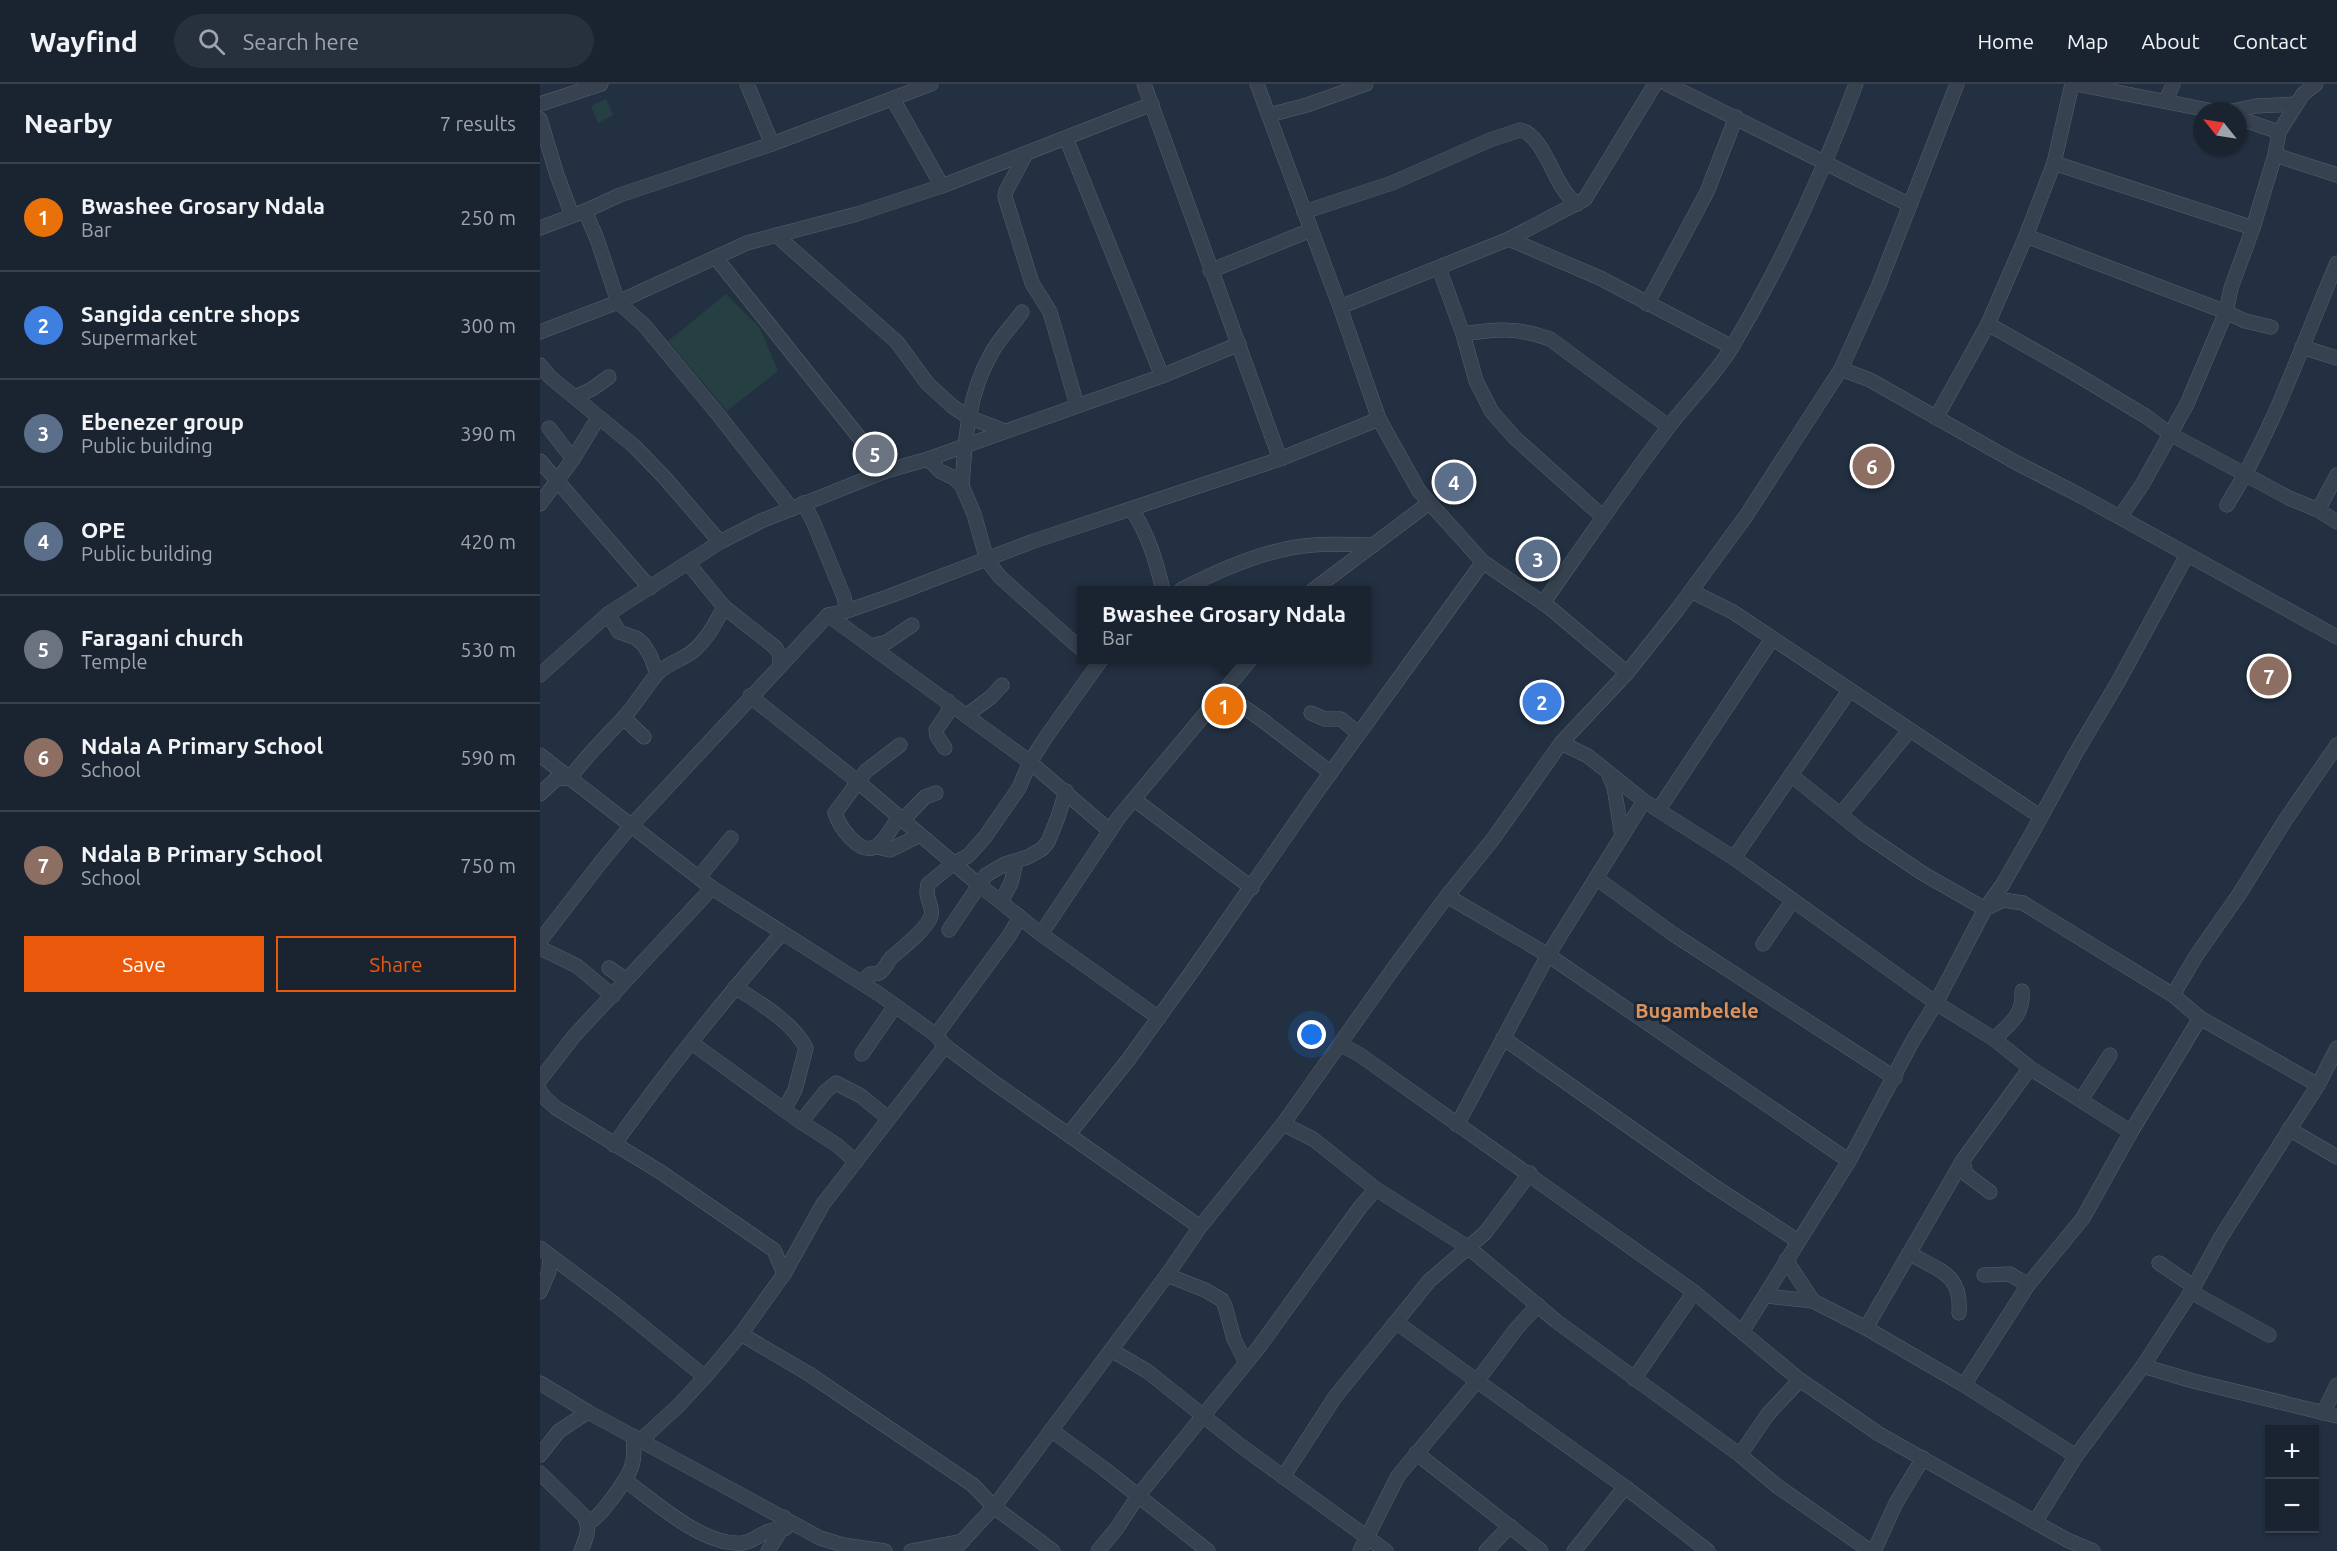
<!DOCTYPE html>
<html lang="en">
<head>
<meta charset="utf-8">
<style>
  body { margin:0; font-family:Ubuntu,sans-serif; background:#27303d; color:#f1f3f6 }
  .controls { position:absolute; right:18px; bottom:18px; display:grid; overflow:hidden; border-radius:0px; box-shadow:0 2px 4px #0004 }
  .controls button { width:54px; height:54px; display:grid; place-items:center; padding:0; border:0; border-bottom:2px solid #38414d; background:#1a2431; color:#f1f3f6; font:30px sans-serif }
  .compass { position:absolute; left:1653px; top:18px; width:54px; height:54px; border-radius:50%; background:#1a2431; box-shadow:0 2px 4px #0004; rotate:300deg }
  .you { position:absolute; left:772px; top:951px; width:21px; height:21px; margin:-15px; border:4px solid #fff; border-radius:50%; background:#1a73e8; box-shadow:0 0 0 9px #1a73e833 }
  .badge { display:grid; place-items:center; width:39px; height:39px; border-radius:50%; background:#ea580c; color:#fff; font-size:20px; font-weight:700 }
  .pin { position:absolute; translate:-50% -50%; border:3px solid #fff; box-shadow:0 2px 6px #0006 }
  .popup { position:absolute; left:537px; top:502px; width:294px; height:78px; box-sizing:border-box; display:grid; place-content:center; border-radius:0px; background:#1a2431; filter:drop-shadow(0 2px 4px #0005); font-size:20px; white-space:nowrap; color:#9fa4ab }
  .popup b { font-size:22px; color:#f1f3f6 }
  .popup::after { content:''; position:absolute; left:50%; top:100%; margin-left:-12px; border:12px solid transparent; border-top-color:#1a2431 }
  .list { margin:0; padding:0; list-style:none }
  h2 { display:flex; justify-content:space-between; align-items:center; height:78px; margin:0; padding:0 24px; font-size:26px }
  h2 small { font-size:20px; font-weight:400; color:#9fa4ab }
  .list li { display:grid; grid-template-columns:39px 1fr auto; gap:18px; align-items:center; box-sizing:border-box; height:108px; padding:0 24px; border-top:2px solid #38414d }
  .list b { display:block; font-size:22px; white-space:nowrap }
  .list p { margin:0; font-size:20px; white-space:nowrap; color:#9fa4ab }
  .list em { font-size:20px; font-style:normal; color:#9fa4ab }
  .actions { display:flex; gap:12px; padding:18px 24px }
  .actions a { flex:1; padding:14px 0; border:2px solid #ea580c; border-radius:0px; text-align:center; font-size:21px; color:#ea580c }
  .actions .main { background:#ea580c; color:#fff }
  .icon { flex:none; width:33px; height:33px; fill:none; stroke:currentColor; stroke-width:2; stroke-linecap:round; stroke-linejoin:round }
  .map { position:relative; flex:none; width:1797px; height:1467px; overflow:hidden }
  header { display:flex; align-items:center; gap:36px; box-sizing:border-box; height:84px; padding:0 30px; background:#1a2431; border-bottom:2px solid #38414d }
  header strong { font-size:28px }
  nav { display:flex; gap:33px; margin-inline-start:auto; font-size:21px }
  .search { width:420px; height:54px; background:#27303d; display:flex; align-items:center; gap:15px; box-sizing:border-box; padding:0 21px; border-radius:33px; color:#9fa4ab; font-size:22px }
  main { display:flex }
  aside { flex:1; background:#1a2431 }
  .map>svg:first-child { display:block }
</style>
</head>
<body>
<header>
<strong>Wayfind</strong>
<div class="search"><svg class="icon" aria-label="search" viewBox="0 0 24 24"><circle cx="10" cy="10" r="6"/><path d="M15 15l6 6"/></svg>Search here</div>
<nav><a>Home</a><a>Map</a><a>About</a><a>Contact</a></nav>
</header>
<main>
<aside>
<h2>Nearby<small>7 results</small></h2>
<ul class="list">
<li><span class="badge" style="background:#e8710a">1</span><div><b>Bwashee Grosary Ndala</b><p>Bar</p></div><em>250 m</em></li>
<li><span class="badge" style="background:#3f7fe0">2</span><div><b>Sangida centre shops</b><p>Supermarket</p></div><em>300 m</em></li>
<li><span class="badge" style="background:#5c6f8a">3</span><div><b>Ebenezer group</b><p>Public building</p></div><em>390 m</em></li>
<li><span class="badge" style="background:#5c6f8a">4</span><div><b>OPE</b><p>Public building</p></div><em>420 m</em></li>
<li><span class="badge" style="background:#6b7280">5</span><div><b>Faragani church</b><p>Temple</p></div><em>530 m</em></li>
<li><span class="badge" style="background:#8d6e63">6</span><div><b>Ndala A Primary School</b><p>School</p></div><em>590 m</em></li>
<li><span class="badge" style="background:#8d6e63">7</span><div><b>Ndala B Primary School</b><p>School</p></div><em>750 m</em></li>
</ul>
<div class="actions"><a class="main">Save</a><a>Share</a></div>
</aside>
<div class="map">
<svg width="1797" height="1467" viewBox="0 0 1797 1467">
  <rect width="100%" height="100%" fill="#233041"/>
  <g fill="#253f42">
    <path d="M 66,15 L 73,31 L 58,39 L 51,22 Z"/>
    <path d="M 186,210 L 220,244 L 238,287 L 187,327 L 128,257 Z"/>
  </g>
  <g fill="none" stroke-linecap="round" stroke-linejoin="round">
    <g stroke="#55606e" stroke-width="15">
      <g id="minor">
        <path d="M 207,0 L 232,60 L 391,0"/>
        <path d="M 604,0 L 740,375"/>
        <path d="M 717,0 L 800,223 L 839,335 L 879,407 L 943,478 L 1009,523 L 1087,589"/>
        <path d="M 1127,0 L 1370,121"/>
        <path d="M 1536,0 L 1673,27"/>
        <path d="M 353,15 L 402,102"/>
        <path d="M 1626,17 L 1633,0"/>
        <path d="M 0,20 L 61,0"/>
        <path d="M 1692,27 L 1716,22 L 1756,20"/>
        <path d="M 729,31 L 767,21 L 826,0"/>
        <path d="M 1698,34 L 1739,48"/>
        <path d="M 0,35 L 17,91 L 32,131"/>
        <path d="M 526,54 L 622,292"/>
        <path d="M 486,70 L 466,107 L 465,113 L 492,199 L 510,228 L 537,321"/>
        <path d="M 1735,71 L 1797,91"/>
        <path d="M 1514,79 L 1713,144"/>
        <path d="M 45,127 L 80,111 L 232,60"/>
        <path d="M 764,128 L 852,99 L 950,56 L 980,46 C 1001,50 1012,90 1024,106 C 1027,111 1032,116 1037,120"/>
        <path d="M 0,144 L 45,127 L 57,155 L 78,218 L 104,241 L 177,329 L 252,425"/>
        <path d="M 236,151 L 357,258 L 387,299 L 412,322 L 428,333 L 465,347"/>
        <path d="M 1486,152 L 1686,228 L 1705,237 L 1731,243"/>
        <path d="M 969,155 L 1060,194 L 1192,263"/>
        <path d="M 176,174 L 346,387"/>
        <path d="M 899,184 L 923,250 L 936,297 L 952,328 L 975,354 L 1063,433"/>
        <path d="M 670,187 L 771,146"/>
        <path d="M 1107,220 L 1167,108 L 1196,33"/>
        <path d="M 800,223 L 969,155 L 1045,115 L 1115,0"/>
        <path d="M 1448,240 L 1529,286 L 1607,333 L 1630,350 L 1749,414 L 1778,426 L 1797,438"/>
        <path d="M 0,248 L 78,218 L 207,159 L 317,130 L 402,102 L 612,20"/>
        <path d="M 923,250 C 956,245 978,243 1010,255 L 1128,342"/>
        <path d="M 1762,263 L 1797,274"/>
        <path d="M 0,281 L 10,293 L 94,362 L 125,394 L 180,458"/>
        <path d="M 1301,285 L 1330,296 L 1475,378 L 1543,413 L 1797,553"/>
        <path d="M 35,313 L 52,305 L 69,293"/>
        <path d="M 1396,334 L 1448,240 L 1486,152 L 1514,79 L 1532,0"/>
        <path d="M 9,344 L 33,375"/>
        <path d="M 388,375 L 400,387 L 414,394 L 422,402 L 434,430 L 447,476 L 460,493 L 542,566"/>
        <path d="M 0,377 L 110,504"/>
        <path d="M 422,402 C 425,357 428,310 451,270 C 459,255 472,242 482,228"/>
        <path d="M 263,419 L 273,437 L 304,513 L 307,527"/>
        <path d="M 0,420 L 33,375 L 58,334"/>
        <path d="M 1687,421 C 1734,346 1762,260 1797,179"/>
        <path d="M 592,426 C 609,452 616,477 623,506"/>
        <path d="M 1778,426 L 1797,391"/>
        <path d="M 1580,433 L 1602,401 L 1647,320 L 1686,228 L 1691,204 L 1713,144 L 1735,71 L 1739,48 L 1763,10 L 1776,0"/>
        <path d="M 148,479 L 184,523 L 236,564 L 240,572 L 240,581"/>
        <path d="M 641,506 C 679,486 730,464 773,461 C 793,459 814,461 834,461"/>
        <path d="M 773,506 L 889,419"/>
        <path d="M 1151,507 L 1193,528 L 1501,733"/>
        <path d="M 1003,519 C 1044,461 1084,402 1127,345 C 1148,317 1174,293 1192,263 C 1242,179 1282,92 1316,0"/>
        <path d="M 68,530 L 79,548 L 96,554 L 103,560 L 110,571 L 117,589"/>
        <path d="M 288,531 L 490,678 L 570,747"/>
        <path d="M 331,562 L 347,558 L 372,541"/>
        <path d="M 0,591 L 68,530 L 180,458 L 221,437 L 346,387 L 388,375 L 622,292 L 699,260"/>
        <path d="M 683,609 L 721,635 L 791,689"/>
        <path d="M 210,612 L 317,697 L 438,800 L 501,850 L 619,934"/>
        <path d="M 771,629 L 785,635 L 801,635 L 819,650"/>
        <path d="M 427,631 L 451,613 L 462,601"/>
        <path d="M 84,634 L 104,653"/>
        <path d="M 1021,659 L 1048,672 L 1104,717 L 1194,774 L 1396,919 L 1454,955 L 1490,984 L 1423,1076 L 1326,1244"/>
        <path d="M 405,664 L 397,652 L 396,646 L 409,627 L 408,617"/>
        <path d="M 0,671 L 172,804 L 339,910 L 396,951 L 405,962 L 456,1000 L 660,1143"/>
        <path d="M 1069,691 L 1074,703 L 1082,752"/>
        <path d="M 1251,691 L 1309,607"/>
        <path d="M 0,710 L 16,695 L 30,694 C 47,671 67,652 86,631 C 97,618 106,603 117,590 C 124,582 135,578 144,573 C 163,564 175,540 184,523"/>
        <path d="M 595,716 L 712,804"/>
        <path d="M 1119,725 L 1232,555"/>
        <path d="M 1301,730 L 1369,647"/>
        <path d="M 359,733 C 353,741 345,758 335,763 C 319,771 299,742 295,729 L 326,687 L 360,661"/>
        <path d="M 363,736 L 385,713 L 396,709"/>
        <path d="M 337,763 L 350,766 L 380,751"/>
        <path d="M 1194,774 L 1251,691 L 1323,749 L 1382,789 L 1445,825 L 1463,816 L 1483,819 L 1633,911 L 1660,934 L 1778,1001"/>
        <path d="M 159,793 L 191,754"/>
        <path d="M 1056,794 L 1133,850 L 1355,994"/>
        <path d="M 907,812 L 1008,871 L 1309,1077"/>
        <path d="M 461,818 L 471,799 L 476,778"/>
        <path d="M 409,846 L 446,791 L 465,780 L 488,773 L 502,765 L 508,758 L 518,733 L 526,707"/>
        <path d="M 501,850 L 579,733 L 710,576"/>
        <path d="M 0,857 L 61,778 L 90,743 L 288,531 L 307,527 L 350,512 L 491,458 L 740,375 L 839,335"/>
        <path d="M 1223,860 L 1253,816"/>
        <path d="M 0,864 L 37,882 L 73,912"/>
        <path d="M 69,884 L 86,896"/>
        <path d="M 322,898 L 330,890 C 332,890 337,890 339,889 C 345,886 347,878 351,874 C 361,865 388,844 391,832 C 394,821 384,816 388,800 L 414,779 L 428,772 L 445,753 L 479,704 L 490,678 L 506,653 L 561,576"/>
        <path d="M 195,903 C 218,918 253,938 266,964 L 255,1006 L 244,1026"/>
        <path d="M 1633,911 L 1656,872 L 1700,809 L 1744,738 L 1797,661"/>
        <path d="M 396,951 L 469,852 L 480,833"/>
        <path d="M 963,954 L 1172,1101 L 1258,1157"/>
        <path d="M 1454,955 C 1470,940 1484,930 1482,907"/>
        <path d="M 152,959 L 261,1038 L 297,1061 L 316,1078"/>
        <path d="M 800,960 L 820,971 L 1154,1208 L 1260,1296 L 1304,1326 L 1339,1350 L 1527,1456 L 1553,1467"/>
        <path d="M 322,970 L 355,922"/>
        <path d="M 1490,984 L 1591,1048"/>
        <path d="M 0,996 L 34,952 L 172,804"/>
        <path d="M 0,1007 L 4,1013 L 16,1024 L 122,1089 L 234,1166 L 244,1190"/>
        <path d="M 1541,1016 L 1570,971"/>
        <path d="M 261,1038 L 286,1007 L 296,999 L 321,1012 L 348,1034"/>
        <path d="M 743,1040 L 773,1055 L 836,1105 L 929,1164 L 1016,1237 L 1200,1371 L 1237,1402 L 1330,1467"/>
        <path d="M 917,1041 L 1008,871 L 1104,717"/>
        <path d="M 1749,1045 L 1797,1073"/>
        <path d="M 529,1050 L 588,976 L 653,886 L 776,709 L 943,478"/>
        <path d="M 74,1061 C 126,987 183,917 242,849"/>
        <path d="M 1423,1076 L 1426,1090 L 1450,1108"/>
        <path d="M 0,1164 L 75,1220 L 165,1293"/>
        <path d="M 1369,1169 C 1399,1187 1422,1189 1419,1229"/>
        <path d="M 1246,1176 L 1273,1217"/>
        <path d="M 1619,1179 L 1653,1202"/>
        <path d="M 627,1191 L 665,1206 L 682,1216 L 685,1222 L 694,1255 L 706,1279"/>
        <path d="M 1444,1191 L 1470,1190 L 1488,1201"/>
        <path d="M 0,1208 L 9,1187 L 10,1172"/>
        <path d="M 1651,1208 L 1729,1251"/>
        <path d="M 1227,1212 L 1273,1217 L 1326,1244 L 1424,1301 L 1536,1372"/>
        <path d="M 998,1221 L 976,1245 L 937,1297 L 1085,1403 L 1168,1467"/>
        <path d="M 1202,1248 L 1309,1077 L 1372,958 L 1396,919 L 1445,825 L 1463,800 L 1491,751 L 1537,667 L 1578,598 L 1647,471"/>
        <path d="M 201,1250 L 269,1290 L 433,1401 L 454,1423 L 513,1467"/>
        <path d="M 571,1266 L 607,1287 L 701,1362 L 846,1467"/>
        <path d="M 1603,1282 L 1653,1297 L 1797,1332"/>
        <path d="M 1094,1295 L 1154,1208"/>
        <path d="M 0,1299 L 48,1328 L 280,1454 L 303,1461 L 345,1467"/>
        <path d="M 1424,1301 L 1488,1201 L 1543,1134 L 1591,1048 L 1660,934"/>
        <path d="M 1783,1329 L 1797,1301"/>
        <path d="M 511,1346 L 563,1384 L 668,1467"/>
        <path d="M 101,1356 L 139,1321 L 165,1293 L 201,1250 L 244,1190 L 283,1120 L 405,962"/>
        <path d="M 876,1369 L 1001,1467"/>
        <path d="M 0,1371 L 19,1347 L 48,1328"/>
        <path d="M 1200,1371 L 1228,1330 L 1260,1296"/>
        <path d="M 0,1389 L 44,1432 C 51,1445 46,1454 41,1467"/>
        <path d="M 743,1393 L 795,1313 L 856,1238"/>
        <path d="M 85,1396 C 115,1418 163,1462 202,1459 C 217,1458 222,1444 241,1446 L 244,1433"/>
        <path d="M 1495,1438 L 1536,1372 L 1603,1282 L 1651,1208 L 1681,1153 L 1778,1001 L 1797,964"/>
        <path d="M 48,1439 C 60,1434 86,1397 91,1384 C 95,1374 94,1363 93,1352"/>
        <path d="M 228,1467 L 241,1446 L 246,1444"/>
        <path d="M 371,1467 L 423,1457"/>
        <path d="M 413,1467 L 454,1423 L 627,1191 L 660,1143 L 743,1040 L 853,885 L 907,812 L 953,755 L 1021,659 L 1087,589 L 1137,526 L 1206,432 L 1301,285 L 1338,203 L 1417,0"/>
        <path d="M 558,1467 L 577,1444 L 598,1412 L 719,1263 L 821,1122 L 836,1105"/>
        <path d="M 820,1467 L 858,1392 L 937,1297 L 856,1238 L 889,1197 L 945,1149 L 990,1089"/>
        <path d="M 946,1467 L 970,1442"/>
        <path d="M 1034,1467 L 1085,1403"/>
        <path d="M 1334,1467 L 1356,1419 L 1383,1374"/>
      </g>
    </g>
    <use href="#minor" stroke="#374250" stroke-width="14"/>
  </g>
  <g text-anchor="middle" dominant-baseline="central" stroke-width="6" stroke-linejoin="round" paint-order="stroke">
    <g font-size="20" font-weight="bold" fill="#dc935d" stroke="#1c2736">
      <text x="1157" y="926">Bugambelele</text>
    </g>
  </g>
</svg>
<div class="controls">
<button>+</button>
<button>−</button>
</div>
<svg class="compass" viewBox="-18 -18 36 36"><path d="M0-13l5 13h-10z" fill="#e53935"/><path d="M0 13l5-13h-10z" fill="#9fa4ab"/></svg>
<div class="you"></div>
<div class="pin badge" style="left:684px;top:622px;background:#e8710a">1</div>
<div class="popup"><b>Bwashee Grosary Ndala</b>Bar</div>
<div class="pin badge" style="left:1002px;top:618px;background:#3f7fe0">2</div>
<div class="pin badge" style="left:998px;top:475px;background:#5c6f8a">3</div>
<div class="pin badge" style="left:914px;top:398px;background:#5c6f8a">4</div>
<div class="pin badge" style="left:335px;top:370px;background:#6b7280">5</div>
<div class="pin badge" style="left:1332px;top:382px;background:#8d6e63">6</div>
<div class="pin badge" style="left:1729px;top:592px;background:#8d6e63">7</div>
</div>
</main>
</body>
</html>
